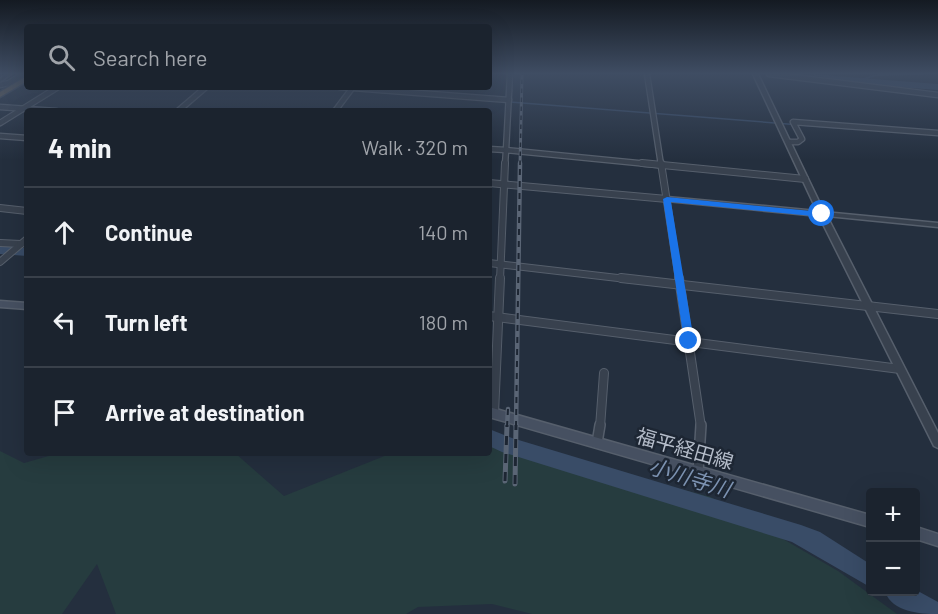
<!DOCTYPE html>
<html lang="en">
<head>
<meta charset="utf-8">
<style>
  body { margin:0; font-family:Barlow,"Noto Sans JP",sans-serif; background:#242b36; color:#f1f3f6 }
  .controls { position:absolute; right:18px; bottom:18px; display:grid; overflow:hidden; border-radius:6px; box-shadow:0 6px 24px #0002 }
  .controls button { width:54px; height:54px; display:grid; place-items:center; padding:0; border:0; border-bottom:2px solid #39404a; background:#1b232e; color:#f1f3f6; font:30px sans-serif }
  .stop { position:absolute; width:18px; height:18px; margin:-14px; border:4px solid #1a73e8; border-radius:50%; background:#fff }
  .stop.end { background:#1a73e8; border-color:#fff; box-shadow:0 2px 6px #0008 }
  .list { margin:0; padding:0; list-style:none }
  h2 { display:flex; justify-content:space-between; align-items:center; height:78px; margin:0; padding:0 24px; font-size:26px }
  h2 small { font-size:20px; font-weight:400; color:#a0a4aa }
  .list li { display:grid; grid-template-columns:39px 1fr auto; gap:18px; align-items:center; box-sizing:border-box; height:90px; padding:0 24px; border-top:2px solid #39404a }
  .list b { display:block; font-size:22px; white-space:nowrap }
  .list em { font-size:20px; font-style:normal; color:#a0a4aa }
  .icon { flex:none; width:33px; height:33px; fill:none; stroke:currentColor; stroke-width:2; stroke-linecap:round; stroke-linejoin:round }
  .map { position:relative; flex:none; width:938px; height:614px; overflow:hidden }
  .search { position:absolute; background:#1b232e; box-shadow:0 6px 24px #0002; left:24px; top:24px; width:468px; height:66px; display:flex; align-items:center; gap:15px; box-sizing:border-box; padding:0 21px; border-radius:6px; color:#a0a4aa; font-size:22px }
  .panel { position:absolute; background:#1b232e; box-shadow:0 6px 24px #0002; left:24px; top:108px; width:468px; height:348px; border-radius:6px }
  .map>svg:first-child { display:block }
</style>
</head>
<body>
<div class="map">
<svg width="938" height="614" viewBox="0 0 938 614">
  <rect width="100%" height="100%" fill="#242f3e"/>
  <path fill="#263c3f" d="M 489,445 L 597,467 L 711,497 L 838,571 L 897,614 L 532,614 L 492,604 L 418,607 L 406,614 L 116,614 L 97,564 L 62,614 L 0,614 L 0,451 L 24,463 L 59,453 L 235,453 L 284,496 L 392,453 L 489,453 Z"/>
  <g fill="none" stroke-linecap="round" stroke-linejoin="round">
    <g stroke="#394c67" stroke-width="1.5">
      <path d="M 856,81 L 877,75 L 923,74"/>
      <path d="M 316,87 L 340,89"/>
      <path d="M 510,102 L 851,129"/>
    </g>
    <g fill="#394c67" fill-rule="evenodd">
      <path d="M 808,74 L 938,84 L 938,90 L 856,84 Z"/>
      <path d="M 0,246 L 27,248 L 27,256 L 0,254 Z"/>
      <path d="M 489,429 L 512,438 L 801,525 L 820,532 L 870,564 L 870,587 L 792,542 L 502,452 L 489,446 Z"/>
      <path d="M 916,590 L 938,602 L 938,614 C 919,614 893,612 885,592 Z"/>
    </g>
    <g stroke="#565f6c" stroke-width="7">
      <g id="minor-far3">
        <path d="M 647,74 L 661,165"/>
        <path d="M 769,74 L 938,95"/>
        <path d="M 0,85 L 9,83 L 23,74"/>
        <path d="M 340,87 L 509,100"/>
        <path d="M 0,107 L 56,111"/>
        <path d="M 178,111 L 206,87"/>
        <path d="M 335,111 L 353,87"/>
        <path d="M 0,123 L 58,87"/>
        <path d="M 0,136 L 27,138"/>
        <path d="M 788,142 L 798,142 L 802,139 L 793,122 L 938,133"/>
        <path d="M 489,149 L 506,150 L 510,74"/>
        <path d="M 505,165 L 506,150 L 658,165"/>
      </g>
    </g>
    <g stroke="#565f6c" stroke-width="8">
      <g id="minor-far2">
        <path d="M 642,163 L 805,179"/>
        <path d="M 661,163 L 679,280"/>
        <path d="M 489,183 L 667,199"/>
        <path d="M 0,208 L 27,211"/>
        <path d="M 0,243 L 21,244"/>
        <path d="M 0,262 L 27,239"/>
        <path d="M 489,263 L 635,280"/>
        <path d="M 500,280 L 505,163"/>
      </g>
    </g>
    <g stroke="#565f6c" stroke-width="10">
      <g id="minor-far1">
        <path d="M 621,278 L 938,314"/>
        <path d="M 679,278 L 701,427"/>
        <path d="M 489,316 L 900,369"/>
        <path d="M 494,414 L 500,278"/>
        <path d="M 600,427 L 604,373"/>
      </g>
    </g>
    <g stroke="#565f6c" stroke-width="12">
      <g id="minor">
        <path d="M 597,443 L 600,425"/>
        <path d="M 698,472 L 701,425"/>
      </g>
    </g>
    <g stroke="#565f6c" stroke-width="3">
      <g id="tertiary">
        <path d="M 6,74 L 11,74 L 0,82 L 0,79 Z"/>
        <path d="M 753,74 L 758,74 L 824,212 L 938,223 L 938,227 L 827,216 L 938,433 L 938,448 L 934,446 L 819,216 L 667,201 L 664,199 L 667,197 L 817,211 Z"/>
      </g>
    </g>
    <g stroke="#565f6c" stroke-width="3">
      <g id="secondary">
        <path d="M 0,301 L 27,303 L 27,309 L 0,307 Z"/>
        <path d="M 489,407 L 870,515 L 870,527 L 489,417 Z"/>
        <path d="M 916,527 L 938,534 L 938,546 L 916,539 Z"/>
      </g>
    </g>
    <g stroke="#434c59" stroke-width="3">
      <path id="motorway" d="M 27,76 L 27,81 L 0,97 L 0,92 Z"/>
    </g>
    <use href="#minor-far3" stroke="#38414e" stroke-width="4.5"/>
    <use href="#minor-far2" stroke="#38414e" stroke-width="6"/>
    <use href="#minor-far1" stroke="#38414e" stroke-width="8"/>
    <use href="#minor" stroke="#38414e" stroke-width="9"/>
    <use href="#tertiary" fill="#38414e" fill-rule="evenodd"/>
    <use href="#secondary" fill="#465061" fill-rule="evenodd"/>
    <use href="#motorway" fill="#746855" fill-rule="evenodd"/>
    <g stroke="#5a6575" stroke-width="3">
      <path id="rail-far2" d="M 520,165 L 522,74"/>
    </g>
    <g stroke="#5a6575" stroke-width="4.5">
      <g id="rail-far1">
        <path d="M 507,427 L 508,409"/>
        <path d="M 516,427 L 520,163"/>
      </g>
    </g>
    <g stroke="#5a6575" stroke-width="5">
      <g id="rail">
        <path d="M 505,481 L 507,425"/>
        <path d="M 515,484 L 516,425"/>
      </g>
    </g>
    <use href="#rail-far2" stroke="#1d2633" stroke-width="1.5" stroke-dasharray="4.5" stroke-linecap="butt"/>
    <use href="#rail-far1" stroke="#1d2633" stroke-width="2" stroke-dasharray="6" stroke-linecap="butt"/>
    <use href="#rail" stroke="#1d2633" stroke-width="3" stroke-dasharray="9" stroke-linecap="butt"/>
  </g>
  <linearGradient id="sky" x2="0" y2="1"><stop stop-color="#141a22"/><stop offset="0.46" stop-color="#3f4d63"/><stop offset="1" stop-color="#3f4d63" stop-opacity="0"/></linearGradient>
  <rect width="938" height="160" fill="url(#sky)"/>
  <path fill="#1a73e8" d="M 667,197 L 822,212 L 826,214 L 822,217 L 671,202 L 694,341 L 689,345 L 684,341 L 663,199 Z"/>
  <g text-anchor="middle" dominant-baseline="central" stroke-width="5" stroke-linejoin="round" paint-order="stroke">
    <g font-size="20" fill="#b4bcc9" stroke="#1d2633">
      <text transform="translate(685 448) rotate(16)">福平経田線</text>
    </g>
    <g font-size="21" font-style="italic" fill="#7c92b1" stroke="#1d2633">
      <text transform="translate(690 477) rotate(17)">小川寺川</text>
    </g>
  </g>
</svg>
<div class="controls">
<button>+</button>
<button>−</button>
</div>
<div class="stop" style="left:822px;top:214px"></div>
<div class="stop end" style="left:689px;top:341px"></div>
<div class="search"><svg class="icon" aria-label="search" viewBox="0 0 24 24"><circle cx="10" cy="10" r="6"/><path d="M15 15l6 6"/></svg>Search here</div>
<section class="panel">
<h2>4 min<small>Walk · 320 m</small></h2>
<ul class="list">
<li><svg class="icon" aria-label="ahead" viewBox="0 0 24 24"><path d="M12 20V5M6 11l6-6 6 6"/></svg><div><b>Continue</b></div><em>140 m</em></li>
<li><svg class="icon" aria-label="left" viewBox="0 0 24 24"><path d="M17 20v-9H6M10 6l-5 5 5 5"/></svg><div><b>Turn left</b></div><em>180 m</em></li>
<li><svg class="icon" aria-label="arrive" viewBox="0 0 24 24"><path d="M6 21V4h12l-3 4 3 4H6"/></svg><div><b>Arrive at destination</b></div></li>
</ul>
</section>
</div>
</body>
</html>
